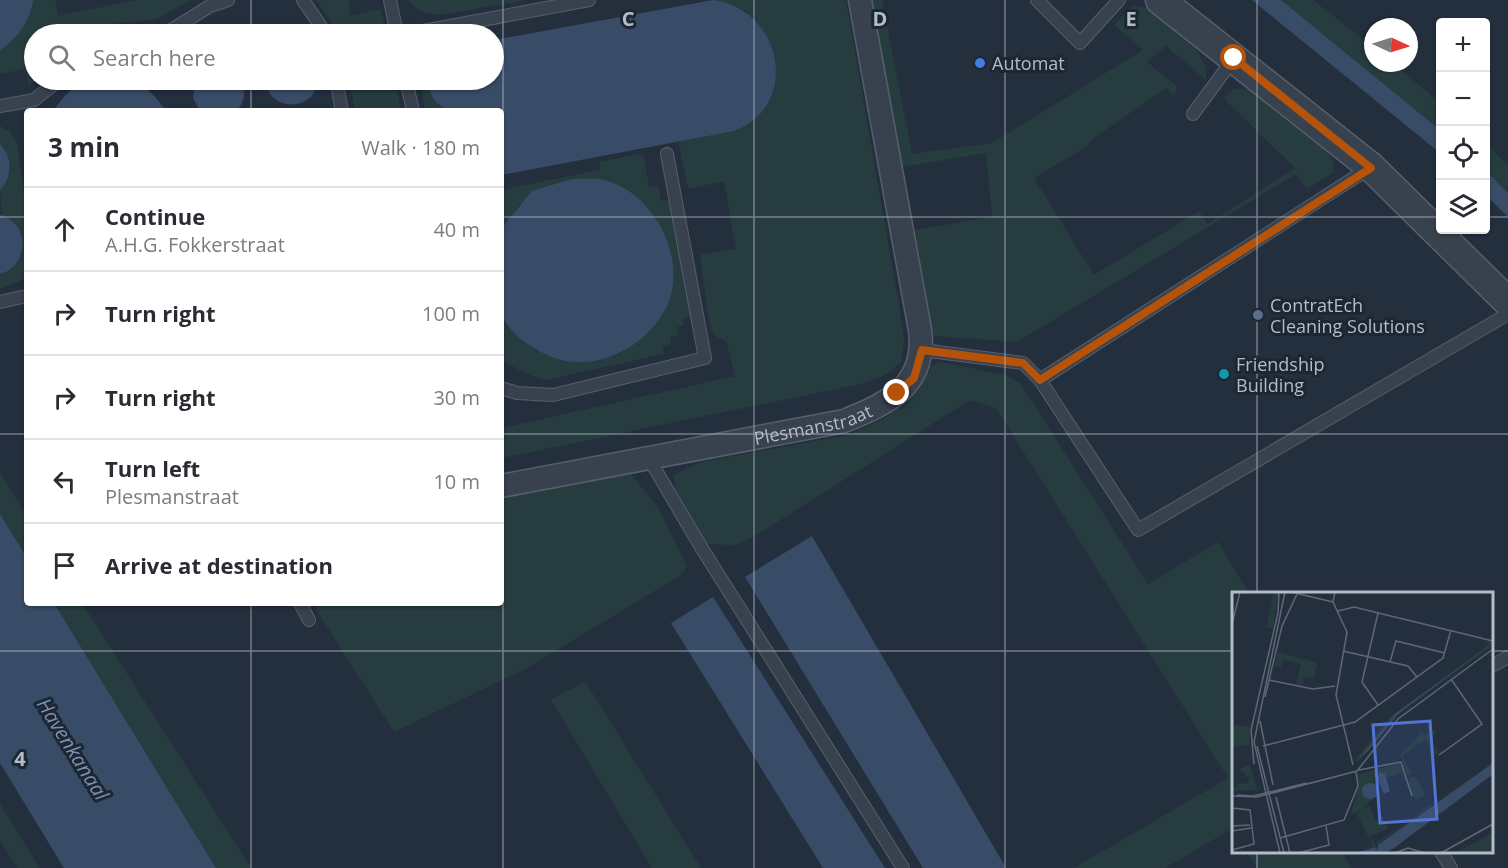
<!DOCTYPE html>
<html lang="en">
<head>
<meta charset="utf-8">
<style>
  body { margin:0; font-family:"Open Sans",sans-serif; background:#f2f2f3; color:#2b2b33 }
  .controls { position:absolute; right:18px; top:18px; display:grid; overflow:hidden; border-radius:6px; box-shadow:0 2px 4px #0004 }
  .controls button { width:54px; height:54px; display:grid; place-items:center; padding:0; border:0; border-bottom:2px solid #e1e1e2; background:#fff; color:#2b2b33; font:30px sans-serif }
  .compass { position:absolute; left:1364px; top:18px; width:54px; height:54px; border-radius:50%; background:#fff; box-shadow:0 2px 4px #0004; rotate:94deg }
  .stop { position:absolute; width:18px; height:18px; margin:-14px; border:4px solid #b45309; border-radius:50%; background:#fff }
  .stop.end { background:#b45309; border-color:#fff; box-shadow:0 2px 6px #0008 }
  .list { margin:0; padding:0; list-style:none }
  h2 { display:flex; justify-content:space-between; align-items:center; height:78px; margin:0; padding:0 24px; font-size:26px }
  h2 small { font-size:20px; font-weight:400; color:#7c7c81 }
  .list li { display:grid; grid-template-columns:39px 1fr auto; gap:18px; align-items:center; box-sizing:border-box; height:84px; padding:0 24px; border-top:2px solid #e1e1e2 }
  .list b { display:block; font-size:22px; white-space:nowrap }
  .list p { margin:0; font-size:20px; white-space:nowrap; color:#7c7c81 }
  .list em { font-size:20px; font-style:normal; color:#7c7c81 }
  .icon { flex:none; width:33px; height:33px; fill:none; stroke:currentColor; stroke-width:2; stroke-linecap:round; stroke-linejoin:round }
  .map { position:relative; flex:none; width:1508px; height:868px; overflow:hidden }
  .search { position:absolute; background:#fff; box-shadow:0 2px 4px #0004; left:24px; top:24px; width:480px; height:66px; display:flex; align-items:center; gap:15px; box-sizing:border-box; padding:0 21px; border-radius:33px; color:#7c7c81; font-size:22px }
  .panel { position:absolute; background:#fff; box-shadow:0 2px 4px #0004; left:24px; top:108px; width:480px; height:498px; border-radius:6px }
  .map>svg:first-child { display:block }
</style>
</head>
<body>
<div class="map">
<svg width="1508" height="868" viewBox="0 0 1508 868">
  <rect width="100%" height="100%" fill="#242f3e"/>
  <g fill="#263c3f">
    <path d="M 0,0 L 55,0 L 58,16 L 136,0 L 191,0 L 156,19 L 113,24 L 99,34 L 34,34 L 34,80 L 37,80 L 29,86 L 25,69 L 0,74 Z"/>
    <path d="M 316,0 L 348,0 L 351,16 L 381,9 L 386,34 L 339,34 Z"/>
    <path d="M 407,0 L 527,0 L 439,15 L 419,11 Z"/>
    <path d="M 713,0 L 846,0 L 900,311 L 904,342 L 901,362 L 886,375 L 860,384 L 502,458 L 501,428 L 735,376 L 726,341 L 717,337 L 710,329 L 700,255 L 736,249 L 724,181 L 688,189 L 678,140 L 734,131 L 772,94 L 776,80 L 775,67 L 746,11 Z"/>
    <path d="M 871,0 L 882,0 L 912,154 L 992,143 L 1143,50 L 1114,25 L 1132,6 L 1147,8 L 1198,51 L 1206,68 L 1206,80 L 1166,46 L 1147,62 L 1178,87 L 1174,96 L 1166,88 L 1090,141 L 1088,146 L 1034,178 L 1094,275 L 1199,211 L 1208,224 L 1295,168 L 1223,98 L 1235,89 L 1248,89 L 1326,150 L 1333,160 L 1333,173 L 1307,189 L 1296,174 L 1017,342 L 933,336 L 915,230 L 992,217 L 986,153 L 902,167 Z"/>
    <path d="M 1281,0 L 1313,0 L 1373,47 L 1373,63 L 1393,63 L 1440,103 L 1440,130 Z"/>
    <path d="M 349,80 L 395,80 L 401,111 L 355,111 Z"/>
    <path d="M 420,80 L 428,80 L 429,89 L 446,111 L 425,111 Z"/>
    <path d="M 0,126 L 9,131 L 17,142 L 27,215 L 27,278 L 0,289 L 0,274 L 6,272 L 0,190 L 11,170 L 10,160 L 0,144 Z"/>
    <path d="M 1486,144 L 1508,165 L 1508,193 L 1486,171 Z"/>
    <path d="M 643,153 L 649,187 L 658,186 L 661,201 L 669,200 L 691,316 L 683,318 L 684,326 L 677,327 L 678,336 L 670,337 L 671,344 L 663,346 L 664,354 L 546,380 C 529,376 516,369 501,359 L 501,314 C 509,331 523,341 538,352 L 673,265 C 666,231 651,212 626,189 L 519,205 L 501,232 L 501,190 L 600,170 L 599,162 Z"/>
    <path d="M 940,362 L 1006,375 L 1021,384 L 1148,584 L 1218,542 L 1249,593 L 1234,594 L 1233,828 L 1165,868 L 1074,868 L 1228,778 L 996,408 L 970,400 L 760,533 L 736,545 L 706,544 L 678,497 L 673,475 L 701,462 L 849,435 L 886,417 L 906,402 L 919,387 L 931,366 Z"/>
    <path d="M 0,473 L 27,516 L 27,558 L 0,514 Z"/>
    <path d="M 631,474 L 659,509 L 687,566 L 681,575 L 527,668 L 394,732 L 317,611 L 314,603 L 501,603 L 501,497 Z"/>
    <path d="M 54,603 L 82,603 L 251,868 L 216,868 Z"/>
    <path d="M 585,681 L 701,868 L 652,868 L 551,700 Z"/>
    <path d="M 0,804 L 40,868 L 17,868 L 0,840 Z"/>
    <path d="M 1247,852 L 1342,852 L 1352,868 L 1257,868 Z"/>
  </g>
  <g fill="#394c67">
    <path d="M 0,0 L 33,0 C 31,20 17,39 0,50 Z"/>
    <path d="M 713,0 C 782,9 802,105 734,131 L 501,175 L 501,111 C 470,111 432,122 428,80 L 494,80 L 494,40 Z"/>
    <path d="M 1252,0 L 1281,0 L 1440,130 L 1440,153 Z"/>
    <path d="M 91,80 C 128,79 144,78 166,111 L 53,111 C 64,96 73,85 91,80 Z"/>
    <path d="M 196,80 L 241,80 C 246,91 245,102 236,111 L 200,111 L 193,98 Z"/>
    <path d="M 266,80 L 318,80 C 316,112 267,113 266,80 Z"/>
    <path d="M 0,144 C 13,158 13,175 0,190 Z"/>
    <path d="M 1486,171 L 1508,193 L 1508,217 L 1486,195 Z"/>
    <path d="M 572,179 C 580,179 590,178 599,179 C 647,187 681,244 672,290 C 662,340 599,376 552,357 C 531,349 511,335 501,314 L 501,232 L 504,225 L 532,191 Z"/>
    <path d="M 0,215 C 30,222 30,266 0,274 Z"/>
    <path d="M 0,514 L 27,558 L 27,603 L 54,603 L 216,868 L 64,868 L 0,763 Z"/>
    <path d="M 812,536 L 1006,868 L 923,868 L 745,577 Z"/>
    <path d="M 713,597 L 885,868 L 823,868 L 671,623 Z"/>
  </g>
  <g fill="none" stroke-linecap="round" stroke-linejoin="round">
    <g stroke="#565f6c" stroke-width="14">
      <g id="service">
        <path d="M 303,0 L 326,34"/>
        <path d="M 390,0 L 397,34"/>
        <path d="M 1037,0 L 1080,43 L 1119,0"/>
        <path d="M 165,34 L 210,6 L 228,0"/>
        <path d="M 407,34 L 589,0"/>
        <path d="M 336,80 L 342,111"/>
        <path d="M 406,80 L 413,111"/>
        <path d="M 0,106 L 34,100 L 59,80"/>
        <path d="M 1193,114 L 1234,58"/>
        <path d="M 1371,167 L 1040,380 L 1138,530 L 1508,314"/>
        <path d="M 0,302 L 27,296"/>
        <path d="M 922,350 L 1023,363 L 1040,380"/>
        <path d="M 501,388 L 517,393 L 553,395 L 705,358 L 667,154"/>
        <path d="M 648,457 L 701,547 L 903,868"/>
        <path d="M 300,603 L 309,620"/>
        <path d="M 1492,666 L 1508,657"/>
        <path d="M 1441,852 L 1451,868"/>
      </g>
    </g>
    <g stroke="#565f6c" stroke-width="25">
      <g id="minor">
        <path id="s1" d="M 501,486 L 844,421 C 889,403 927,385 920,330 L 860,0"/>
      </g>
    </g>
    <g stroke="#565f6c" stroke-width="31">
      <path id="tertiary" d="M 1160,0 L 1371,167 L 1508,302"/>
    </g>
    <use href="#service" stroke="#38414e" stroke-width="12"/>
    <use href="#minor" stroke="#38414e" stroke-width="22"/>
    <use href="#tertiary" stroke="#38414e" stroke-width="28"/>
  </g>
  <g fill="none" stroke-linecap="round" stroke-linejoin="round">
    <path stroke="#b45309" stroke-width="8" d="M 897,393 L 914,378 L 922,350 L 1023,363 L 1040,380 L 1371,168 L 1234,58"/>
  </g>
  <path fill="none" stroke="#b4bcc9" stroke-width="1.5" stroke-opacity="0.55" d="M 251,0 L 251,34M 503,0 L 503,868M 754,0 L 754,868M 1005,0 L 1005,868M 1257,0 L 1257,594M 251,80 L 251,111M 0,217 L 27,217M 501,217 L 1440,217M 1486,217 L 1508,217M 0,434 L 27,434M 501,434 L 1508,434M 251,603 L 251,868M 0,651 L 1234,651M 1492,651 L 1508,651M 1257,852 L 1257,868"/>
  <circle fill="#3f7fe0" stroke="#1d2633" stroke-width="2" cx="980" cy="63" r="6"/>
  <circle fill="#5c6f8a" stroke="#1d2633" stroke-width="2" cx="1258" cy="315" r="6"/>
  <circle fill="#0f9aa8" stroke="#1d2633" stroke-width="2" cx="1224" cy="374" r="6"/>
  <g text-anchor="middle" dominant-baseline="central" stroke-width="6" stroke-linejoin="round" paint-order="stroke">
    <g font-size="18" fill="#b4bcc9" stroke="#1d2633" text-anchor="start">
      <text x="992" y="63">Automat</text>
      <text x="1270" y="305">ContratEch<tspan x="1270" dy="21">Cleaning Solutions</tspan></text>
      <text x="1236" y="364">Friendship<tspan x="1236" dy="21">Building</tspan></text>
    </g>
    <g font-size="18" fill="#b4bcc9" stroke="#1d2633">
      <text stroke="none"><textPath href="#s1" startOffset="318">Plesmanstraat</textPath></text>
    </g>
    <g font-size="20" font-style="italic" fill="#7c92b1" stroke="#1d2633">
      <text transform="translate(73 749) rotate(58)">Havenkanaal</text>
    </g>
  </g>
  <g transform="translate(1232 592)">
    <rect width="261" height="261" fill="#242f3e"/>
    <path d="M 42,0 L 46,0 L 41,37 L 34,35 ZM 255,48 L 259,49 L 260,54 L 164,121 L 126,169 L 122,169 L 158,125 L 256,53 ZM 46,60 L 85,71 L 81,87 L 72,85 L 70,94 L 64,92 L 69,72 L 52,68 L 49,75 L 42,74 ZM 0,132 L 18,135 L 17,153 L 0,155 ZM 187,135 L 193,143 L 201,137 L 204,141 L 196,147 L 207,161 L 204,163 L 193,148 L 170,164 L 180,180 L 176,185 L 168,163 L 189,141 ZM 168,171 L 176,196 L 169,181 L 154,186 L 153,182 L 145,183 L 142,187 L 147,204 L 142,206 L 141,192 L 134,192 L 132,204 L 141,206 L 132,217 L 119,222 L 127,193 L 125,183 ZM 18,173 L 25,198 L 0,199 L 6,192 L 16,191 L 17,186 L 7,177 ZM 245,180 L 144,254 L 118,261 L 141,254 L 125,222 L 137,214 L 143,228 L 149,226 L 145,214 L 156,237 L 138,244 L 143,252 ZM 182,184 L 194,202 L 185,208 L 181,205 L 176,187 ZM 261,240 L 261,261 L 224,261 Z" fill="#263c3f"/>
    <path d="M 259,53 L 166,122 L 136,159 L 126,168 L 164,121 ZM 261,171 L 261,182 L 162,256 L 153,261 L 124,261 L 143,255 L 145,258 L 146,253 ZM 148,180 L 153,182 L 158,199 L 152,202 L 145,185 ZM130 199a8 8 0 1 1 16 0a8 8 0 1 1-16 0Z" fill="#394c67"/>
    <path fill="none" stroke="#5e6776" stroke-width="1.5" d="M 59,0 L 101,10M 103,0 L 101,10 L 115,40 L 104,103 L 121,173M 106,19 L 122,15 L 261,49M 0,32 L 8,0M 111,59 L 176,74 L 185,85M 158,70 L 164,49 L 213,61M 37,88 L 81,97 L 103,94M 33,105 L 50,34 L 65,2M 146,113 L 130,90 L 146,21M 28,129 L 41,193M 25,154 L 52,261M 31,154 L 123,130 L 211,66 L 219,38M 207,163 L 250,132 L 219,87M 22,172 L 19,138 L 46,21 L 47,0M 127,178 L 169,170 L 180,204M 5,203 L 21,204 L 75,191M 0,204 L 25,205 L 125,179 L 166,127 L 261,57M 44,205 L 58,261M 0,216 L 18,218 L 22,252 L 0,258M 0,234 L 18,233M 0,239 L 19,236M 48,246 L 112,228 L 126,194 L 124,180M 48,261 L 22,150 L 53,0M 66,261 L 97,253 L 94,234M 163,261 L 176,256 L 192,261M 209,261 L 261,232"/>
    <path fill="#5274d3" fill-opacity="0.15" stroke="#5274d3" stroke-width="3" d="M 198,129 L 205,227 L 148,231 L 141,133 Z"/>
    <rect width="261" height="261" fill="none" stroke="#b4bcc9" stroke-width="3"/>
  </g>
  <g font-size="20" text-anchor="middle" font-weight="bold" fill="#b4bcc9" stroke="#1d2633" stroke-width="6" stroke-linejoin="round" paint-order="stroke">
    <text x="628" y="26">C</text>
    <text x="880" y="26">D</text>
    <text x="1131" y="26">E</text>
    <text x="20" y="766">4</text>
  </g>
</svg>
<div class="controls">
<button>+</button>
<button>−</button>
<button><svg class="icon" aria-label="locate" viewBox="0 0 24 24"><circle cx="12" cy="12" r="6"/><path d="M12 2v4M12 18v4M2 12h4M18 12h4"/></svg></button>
<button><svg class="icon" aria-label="layers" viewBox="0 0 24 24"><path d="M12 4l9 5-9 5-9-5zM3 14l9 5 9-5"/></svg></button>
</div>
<svg class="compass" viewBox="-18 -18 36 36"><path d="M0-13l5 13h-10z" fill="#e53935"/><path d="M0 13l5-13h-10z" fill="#7c7c81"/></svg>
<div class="stop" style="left:1234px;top:58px"></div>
<div class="stop end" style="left:897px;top:393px"></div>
<div class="search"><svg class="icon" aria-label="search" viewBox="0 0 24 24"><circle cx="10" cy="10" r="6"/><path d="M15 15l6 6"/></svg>Search here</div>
<section class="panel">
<h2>3 min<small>Walk · 180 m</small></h2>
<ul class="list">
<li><svg class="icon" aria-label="ahead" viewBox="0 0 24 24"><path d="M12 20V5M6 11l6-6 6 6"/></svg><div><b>Continue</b><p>A.H.G. Fokkerstraat</p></div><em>40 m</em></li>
<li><svg class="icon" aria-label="right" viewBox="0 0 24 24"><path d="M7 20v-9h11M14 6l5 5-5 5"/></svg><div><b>Turn right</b></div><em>100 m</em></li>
<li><svg class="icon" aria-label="right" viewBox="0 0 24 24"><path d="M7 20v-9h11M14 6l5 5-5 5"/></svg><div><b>Turn right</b></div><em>30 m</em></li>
<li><svg class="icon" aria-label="left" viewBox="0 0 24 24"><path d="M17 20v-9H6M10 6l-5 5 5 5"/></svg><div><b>Turn left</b><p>Plesmanstraat</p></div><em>10 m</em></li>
<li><svg class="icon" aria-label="arrive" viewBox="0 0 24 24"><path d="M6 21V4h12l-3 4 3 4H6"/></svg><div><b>Arrive at destination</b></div></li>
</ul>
</section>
</div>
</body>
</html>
